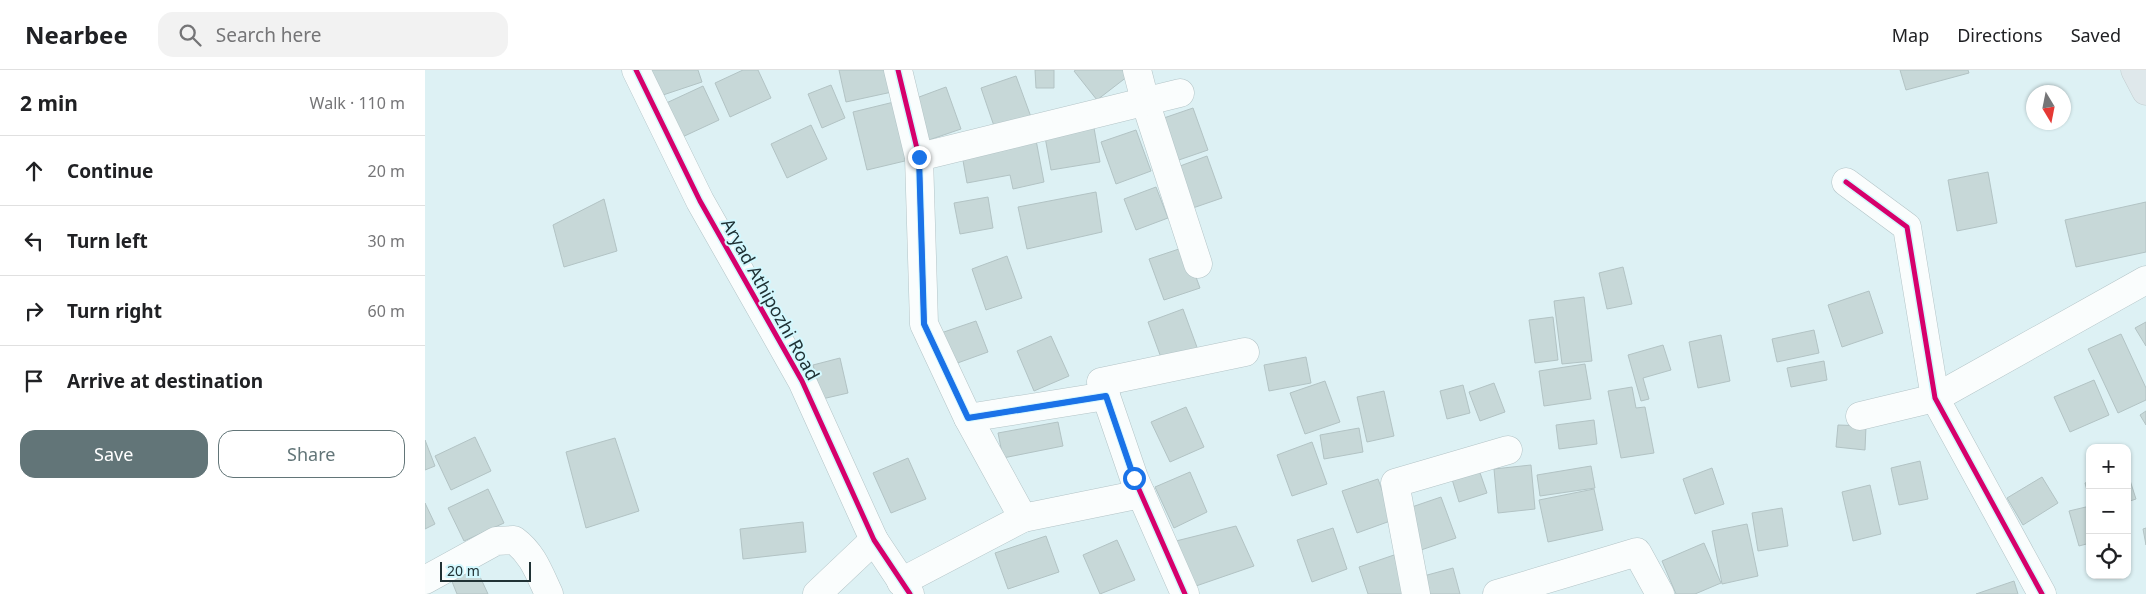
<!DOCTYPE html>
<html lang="en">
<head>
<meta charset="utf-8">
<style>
  body { margin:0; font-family:"Noto Sans",sans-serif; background:#f2f2f2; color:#202124 }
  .controls { position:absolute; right:15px; bottom:15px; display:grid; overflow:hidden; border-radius:10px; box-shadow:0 1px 4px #0004 }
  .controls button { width:45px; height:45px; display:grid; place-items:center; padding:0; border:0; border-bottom:1px solid #e0e0e0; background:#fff; color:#202124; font:25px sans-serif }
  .compass { position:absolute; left:1601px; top:15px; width:45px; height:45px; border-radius:50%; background:#fff; box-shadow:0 1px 4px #0004; rotate:170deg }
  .scale { position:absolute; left:15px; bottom:12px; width:91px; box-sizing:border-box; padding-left:5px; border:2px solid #203235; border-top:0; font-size:14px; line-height:18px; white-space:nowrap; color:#203235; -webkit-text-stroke:4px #d3f8fe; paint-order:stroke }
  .stop { position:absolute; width:15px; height:15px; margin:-11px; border:4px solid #1a73e8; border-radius:50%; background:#fff }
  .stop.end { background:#1a73e8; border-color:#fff; box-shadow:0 1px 5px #0008 }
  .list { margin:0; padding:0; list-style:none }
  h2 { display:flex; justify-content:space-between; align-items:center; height:65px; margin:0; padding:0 20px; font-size:21px }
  h2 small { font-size:16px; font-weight:400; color:#757577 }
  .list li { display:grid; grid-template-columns:32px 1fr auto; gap:15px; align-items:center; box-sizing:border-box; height:70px; padding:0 20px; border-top:1px solid #e0e0e0 }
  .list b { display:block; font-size:19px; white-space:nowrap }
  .list em { font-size:16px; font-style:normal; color:#757577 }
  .actions { display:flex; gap:10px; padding:15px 20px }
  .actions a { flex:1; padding:11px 0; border:1px solid #627578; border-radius:15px; text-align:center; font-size:18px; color:#627578 }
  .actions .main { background:#627578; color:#fff }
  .icon { flex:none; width:28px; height:28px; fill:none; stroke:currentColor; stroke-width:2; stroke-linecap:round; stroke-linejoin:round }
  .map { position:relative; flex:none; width:1721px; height:524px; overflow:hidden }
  header { display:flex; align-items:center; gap:30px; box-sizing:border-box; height:70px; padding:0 25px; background:#fff; border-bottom:1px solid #e0e0e0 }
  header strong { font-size:24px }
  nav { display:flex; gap:28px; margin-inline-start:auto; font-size:18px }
  .search { width:350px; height:45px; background:#f2f2f2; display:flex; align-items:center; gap:12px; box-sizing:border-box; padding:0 18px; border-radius:15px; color:#757577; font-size:19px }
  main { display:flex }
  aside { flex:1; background:#fff }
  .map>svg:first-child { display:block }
</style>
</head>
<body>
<header>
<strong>Nearbee</strong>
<div class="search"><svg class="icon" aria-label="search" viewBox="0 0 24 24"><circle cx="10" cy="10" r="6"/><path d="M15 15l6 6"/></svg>Search here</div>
<nav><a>Map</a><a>Directions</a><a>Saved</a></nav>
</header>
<main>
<aside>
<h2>2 min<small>Walk · 110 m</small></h2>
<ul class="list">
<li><svg class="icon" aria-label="ahead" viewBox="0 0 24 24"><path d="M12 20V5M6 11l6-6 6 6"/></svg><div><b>Continue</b></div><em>20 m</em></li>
<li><svg class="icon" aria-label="left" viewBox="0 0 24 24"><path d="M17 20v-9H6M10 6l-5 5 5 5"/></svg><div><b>Turn left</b></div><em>30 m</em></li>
<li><svg class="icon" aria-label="right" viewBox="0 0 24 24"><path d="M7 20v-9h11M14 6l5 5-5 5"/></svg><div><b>Turn right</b></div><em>60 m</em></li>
<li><svg class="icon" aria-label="arrive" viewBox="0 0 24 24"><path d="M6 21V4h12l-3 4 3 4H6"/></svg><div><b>Arrive at destination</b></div></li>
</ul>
<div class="actions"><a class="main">Save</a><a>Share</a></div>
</aside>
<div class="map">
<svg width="1721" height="524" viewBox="0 0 1721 524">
  <rect width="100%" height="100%" fill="#ddf1f4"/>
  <g fill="#c7d8d8" stroke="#b2c3c4">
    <path d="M 223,0 L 273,0 L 277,12 L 232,27 Z"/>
    <path d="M 318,0 L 333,0 L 346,28 L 305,47 L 290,13 Z"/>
    <path d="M 414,0 L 462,0 L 467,22 L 421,32 Z"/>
    <path d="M 610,0 L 629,0 L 629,18 L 611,18 Z"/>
    <path d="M 651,0 L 704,0 L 707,3 L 672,30 L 649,1 Z"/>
    <path d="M 1475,0 L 1543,0 L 1544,3 L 1481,20 Z"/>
    <path d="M 591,6 L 606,47 L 570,59 L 556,18 Z"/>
    <path d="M 406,15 L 420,48 L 397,58 L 383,24 Z"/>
    <path d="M 278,16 L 294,50 L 253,69 L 237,35 Z"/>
    <path d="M 521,17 L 536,59 L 501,71 L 486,30 Z"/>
    <path d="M 469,32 L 484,90 L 442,100 L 428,42 Z"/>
    <path d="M 768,38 L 783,80 L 748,92 L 733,50 Z"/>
    <path d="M 386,55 L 402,89 L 362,108 L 346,74 Z"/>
    <path d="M 669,58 L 675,92 L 626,100 L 620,67 Z"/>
    <path d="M 711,60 L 726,101 L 691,114 L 676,72 Z"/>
    <path d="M 611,70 L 619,112 L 588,119 L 585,105 L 542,113 L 537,85 Z"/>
    <path d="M 782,86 L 797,128 L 762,140 L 747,99 Z"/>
    <path d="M 1563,102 L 1572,153 L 1532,161 L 1523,110 Z"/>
    <path d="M 731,117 L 743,148 L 711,160 L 699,129 Z"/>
    <path d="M 671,122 L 677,162 L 602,179 L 593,137 Z"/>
    <path d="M 563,127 L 568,158 L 535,164 L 529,133 Z"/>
    <path d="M 179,129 L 192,181 L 139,197 L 128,155 Z"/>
    <path d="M 1721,132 L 1721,182 L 1651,197 L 1640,150 Z"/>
    <path d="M 760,177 L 775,218 L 739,230 L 724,189 Z"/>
    <path d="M 582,186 L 597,228 L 561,240 L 547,199 Z"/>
    <path d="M 1198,197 L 1207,234 L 1182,239 L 1174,203 Z"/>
    <path d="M 1444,221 L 1458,263 L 1417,277 L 1403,235 Z"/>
    <path d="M 1159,227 L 1167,291 L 1137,294 L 1129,231 Z"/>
    <path d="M 758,239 L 773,280 L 738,293 L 723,252 Z"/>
    <path d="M 1128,247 L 1133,290 L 1110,293 L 1104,250 Z"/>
    <path d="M 551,251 L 563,282 L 527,295 L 516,263 Z"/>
    <path d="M 1721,252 L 1721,276 L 1710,258 Z"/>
    <path d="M 1389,260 L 1394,283 L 1352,292 L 1347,269 Z"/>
    <path d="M 1696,264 L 1721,318 L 1721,330 L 1693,343 L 1663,279 Z"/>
    <path d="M 1296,265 L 1305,311 L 1273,318 L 1264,272 Z"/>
    <path d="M 626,266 L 644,306 L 609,321 L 592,281 Z"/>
    <path d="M 1238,275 L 1246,300 L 1218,308 L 1224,329 L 1216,331 L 1203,285 Z"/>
    <path d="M 881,287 L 886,313 L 844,321 L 839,295 Z"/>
    <path d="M 415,288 L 423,323 L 397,329 L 388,295 Z"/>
    <path d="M 1399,291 L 1402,310 L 1366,317 L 1362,298 Z"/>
    <path d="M 1160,294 L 1166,329 L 1119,336 L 1114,301 Z"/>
    <path d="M 1669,310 L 1684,345 L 1645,362 L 1629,327 Z"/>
    <path d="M 900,311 L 915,352 L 880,364 L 865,323 Z"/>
    <path d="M 1069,313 L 1080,342 L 1055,351 L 1044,322 Z"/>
    <path d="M 1038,315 L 1045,343 L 1022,349 L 1015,321 Z"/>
    <path d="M 1207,317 L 1211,338 L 1220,337 L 1229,383 L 1196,388 L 1183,321 Z"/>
    <path d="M 959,321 L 969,366 L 942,372 L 932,327 Z"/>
    <path d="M 761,337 L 779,377 L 745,392 L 726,352 Z"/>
    <path d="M 1721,341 L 1721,355 L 1715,345 Z"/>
    <path d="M 1169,350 L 1172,374 L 1134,379 L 1131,355 Z"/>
    <path d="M 633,352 L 638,376 L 578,388 L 573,363 Z"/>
    <path d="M 1413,355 L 1441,356 L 1440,380 L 1411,377 Z"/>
    <path d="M 934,358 L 938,382 L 899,389 L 895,365 Z"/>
    <path d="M 50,367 L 66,401 L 26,420 L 10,386 Z"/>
    <path d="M 190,368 L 214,441 L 161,458 L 141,382 Z"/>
    <path d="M 0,370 L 10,396 L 0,400 Z"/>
    <path d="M 887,372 L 902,414 L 867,426 L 852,385 Z"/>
    <path d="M 483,388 L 501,429 L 466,443 L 448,403 Z"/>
    <path d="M 1495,391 L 1503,429 L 1474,435 L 1466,398 Z"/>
    <path d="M 1106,395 L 1110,439 L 1073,443 L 1069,399 Z"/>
    <path d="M 1166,396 L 1170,418 L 1115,426 L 1112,405 Z"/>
    <path d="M 1053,397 L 1062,423 L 1034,432 L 1026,406 Z"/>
    <path d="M 1287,398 L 1299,434 L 1270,444 L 1258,409 Z"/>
    <path d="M 1702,401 L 1711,429 L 1702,432 Z"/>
    <path d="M 765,402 L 782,442 L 749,458 L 730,417 Z"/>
    <path d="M 1617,407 L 1633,433 L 1598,455 L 1582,428 Z"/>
    <path d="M 953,409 L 968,450 L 932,463 L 917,421 Z"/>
    <path d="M 1665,411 L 1665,432 L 1660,413 Z"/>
    <path d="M 1445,415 L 1456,464 L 1428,471 L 1417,422 Z"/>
    <path d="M 63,419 L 79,453 L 39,471 L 23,438 Z"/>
    <path d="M 1169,419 L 1178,460 L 1123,472 L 1114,430 Z"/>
    <path d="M 1016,427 L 1031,468 L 996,480 L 981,439 Z"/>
    <path d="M 0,433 L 10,454 L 0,459 Z"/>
    <path d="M 1665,436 L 1665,473 L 1654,476 L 1644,441 Z"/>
    <path d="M 1357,438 L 1363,476 L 1333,481 L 1327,443 Z"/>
    <path d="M 378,452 L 381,482 L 318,489 L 315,459 Z"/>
    <path d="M 1322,454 L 1333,506 L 1297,514 L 1287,461 Z"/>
    <path d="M 811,456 L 829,496 L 771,516 L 751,471 Z"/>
    <path d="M 908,458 L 922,499 L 887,512 L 872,470 Z"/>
    <path d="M 1721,458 L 1721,475 L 1718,459 Z"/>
    <path d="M 621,466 L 634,502 L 583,519 L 570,483 Z"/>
    <path d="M 692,470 L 710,510 L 675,524 L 658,485 Z"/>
    <path d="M 1279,473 L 1296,513 L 1270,524 L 1251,524 L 1237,491 Z"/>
    <path d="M 969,485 L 983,524 L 943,524 L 934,497 Z"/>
    <path d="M 51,498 L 63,524 L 32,524 L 26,509 Z"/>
    <path d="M 1028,498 L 1035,524 L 1000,524 L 995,507 Z"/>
    <path d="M 1589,511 L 1593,524 L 1551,524 Z"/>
  </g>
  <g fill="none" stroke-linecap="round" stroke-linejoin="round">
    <g stroke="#b3c4c7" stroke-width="29">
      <g id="street">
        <path d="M 473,0 L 494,87 L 499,254 L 543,348 L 681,326 L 709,408 L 760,524"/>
        <path d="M 712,0 L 720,31 L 773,194"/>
        <path d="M 494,87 L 755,23"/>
        <path d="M 1421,112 L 1482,157 L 1510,328 L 1617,524"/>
        <path d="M 681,326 L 676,312 L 820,282"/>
        <path d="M 1435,346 L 1510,328 L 1721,210"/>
        <path d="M 598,448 L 716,424"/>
        <path d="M 0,510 L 71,471 L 89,470 C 108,484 114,503 124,524"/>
        <path d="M 476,512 L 598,448 L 543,348"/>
        <path d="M 392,524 L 449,470"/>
        <path d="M 991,524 L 970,413 L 1083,380"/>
        <path d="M 1072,524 L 1212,482 L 1235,524"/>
      </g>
    </g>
    <g stroke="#b3c4c7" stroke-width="29">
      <path id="secondary" d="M 211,0 L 275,131 L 377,311 L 449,470 L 485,524"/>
    </g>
    <g stroke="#c2cdcf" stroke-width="29">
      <path id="primary" d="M 1710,0 L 1721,21"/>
    </g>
    <use href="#street" stroke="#fafdfd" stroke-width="28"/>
    <use href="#secondary" stroke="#fafdfd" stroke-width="28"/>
    <use href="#primary" stroke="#dfe8eb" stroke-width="28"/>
    <g stroke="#d3f8fe" stroke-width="8">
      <g id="cycleway">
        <path d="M 211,0 L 275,131 L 377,311 L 449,470 L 485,524"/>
        <path d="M 473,0 L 494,87 L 499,254 L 543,348 L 681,326 L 709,408 L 760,524"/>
        <path d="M 1421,112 L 1482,157 L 1510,328 L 1617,524"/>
      </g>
    </g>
    <use href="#cycleway" stroke="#d6006c" stroke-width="5"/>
  </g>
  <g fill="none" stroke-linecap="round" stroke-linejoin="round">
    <path stroke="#1a73e8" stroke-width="6" d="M 494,87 L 499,254 L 543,348 L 681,326 L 709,408"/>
  </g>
  <g text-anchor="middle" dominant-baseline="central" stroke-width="4" stroke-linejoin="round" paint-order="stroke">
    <g font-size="18" fill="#203235" stroke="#d3f8fe">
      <text transform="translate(346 229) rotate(61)">Aryad Athipozhi Road</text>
    </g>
  </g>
</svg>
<div class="controls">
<button>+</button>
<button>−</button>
<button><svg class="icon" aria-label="locate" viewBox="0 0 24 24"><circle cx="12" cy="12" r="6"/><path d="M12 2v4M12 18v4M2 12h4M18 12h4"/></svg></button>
</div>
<svg class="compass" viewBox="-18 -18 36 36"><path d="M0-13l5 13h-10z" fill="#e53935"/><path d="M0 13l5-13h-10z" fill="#757577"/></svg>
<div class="scale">20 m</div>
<div class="stop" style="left:709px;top:408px"></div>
<div class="stop end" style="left:494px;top:87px"></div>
</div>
</main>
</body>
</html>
